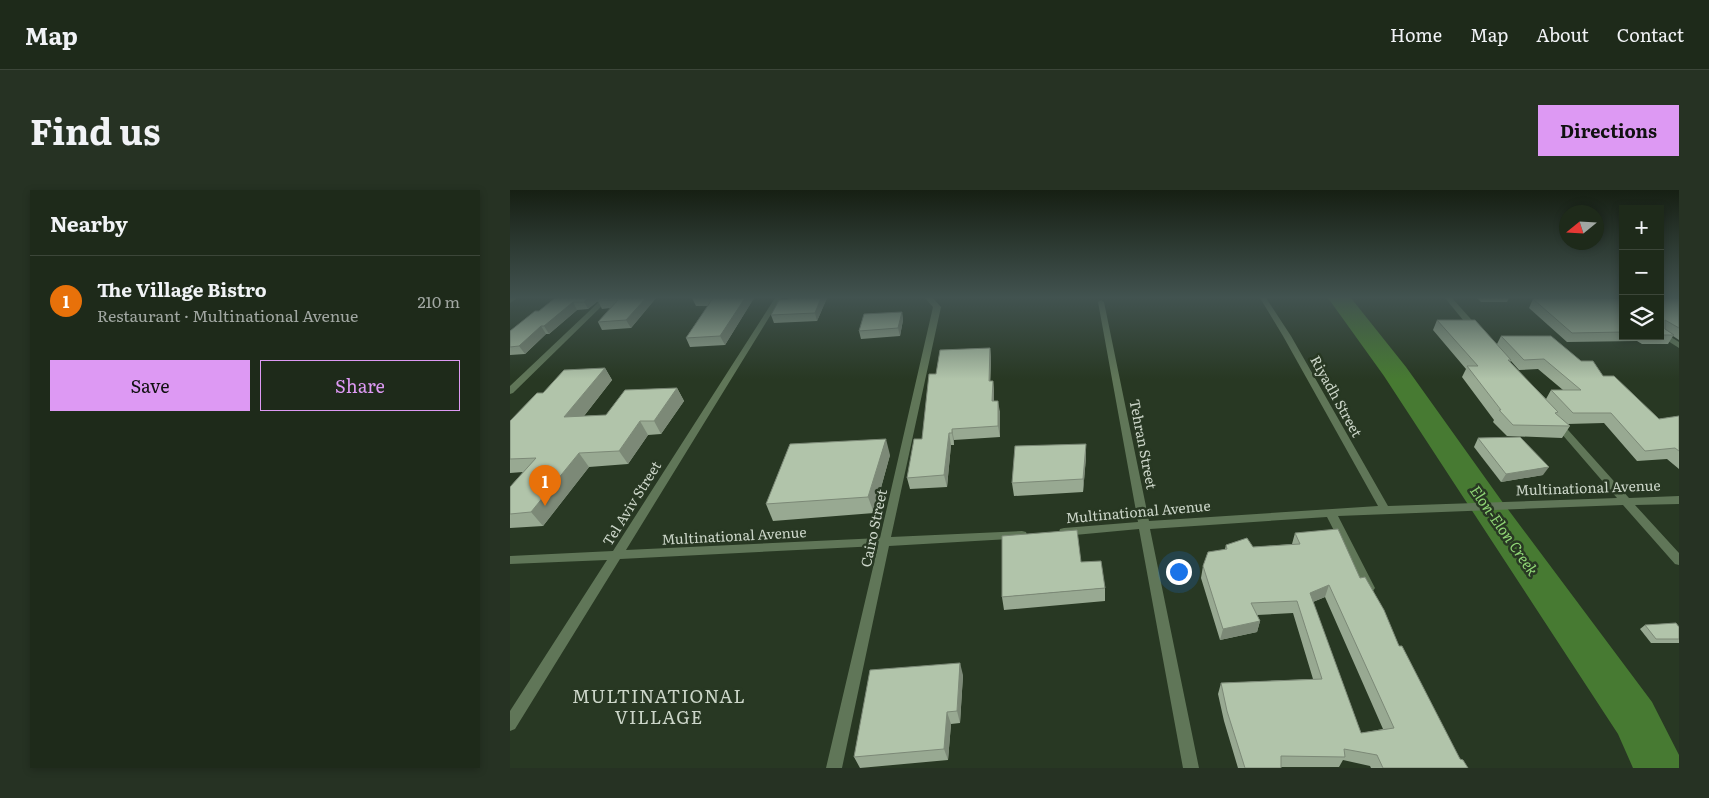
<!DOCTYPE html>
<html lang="en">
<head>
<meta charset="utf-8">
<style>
  body { margin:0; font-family:Literata,serif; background:#263223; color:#f1f3f6 }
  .controls { position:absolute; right:15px; top:15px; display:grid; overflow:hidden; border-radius:0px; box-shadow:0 2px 8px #0003 }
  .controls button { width:45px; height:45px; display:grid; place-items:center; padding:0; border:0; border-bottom:1px solid #3c4639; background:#1e2a1a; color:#f1f3f6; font:25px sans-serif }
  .compass { position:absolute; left:1049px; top:15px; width:45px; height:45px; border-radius:50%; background:#1e2a1a; box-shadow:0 2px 8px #0003; rotate:252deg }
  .you { position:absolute; left:668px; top:381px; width:18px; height:18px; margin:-12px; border:4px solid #fff; border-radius:50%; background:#1a73e8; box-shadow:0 0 0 8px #1a73e833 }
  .badge { display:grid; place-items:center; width:32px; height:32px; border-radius:50%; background:#dd99f3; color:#fff; font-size:16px; font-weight:700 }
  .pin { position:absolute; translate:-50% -41px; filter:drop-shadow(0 1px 2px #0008) }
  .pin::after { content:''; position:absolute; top:26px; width:18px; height:15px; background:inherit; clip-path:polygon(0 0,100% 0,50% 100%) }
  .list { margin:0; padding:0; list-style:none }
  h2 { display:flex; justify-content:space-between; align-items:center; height:65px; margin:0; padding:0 20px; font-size:21px }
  h2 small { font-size:16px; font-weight:400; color:#a1a7a2 }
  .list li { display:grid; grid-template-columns:32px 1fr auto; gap:15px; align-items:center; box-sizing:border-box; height:90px; padding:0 20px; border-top:1px solid #3c4639 }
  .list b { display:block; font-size:19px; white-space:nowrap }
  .list p { margin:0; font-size:16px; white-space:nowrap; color:#a1a7a2 }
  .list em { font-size:16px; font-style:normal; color:#a1a7a2 }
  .actions { display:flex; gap:10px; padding:15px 20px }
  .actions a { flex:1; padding:11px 0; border:1px solid #dd99f3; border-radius:0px; text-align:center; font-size:18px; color:#dd99f3 }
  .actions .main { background:#dd99f3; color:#111 }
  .icon { flex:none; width:28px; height:28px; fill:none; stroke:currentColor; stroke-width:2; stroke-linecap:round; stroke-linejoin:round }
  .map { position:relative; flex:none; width:1169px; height:578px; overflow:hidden; border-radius:0px }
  header { display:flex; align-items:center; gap:30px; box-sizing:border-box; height:70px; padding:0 25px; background:#1e2a1a; border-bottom:1px solid #3c4639 }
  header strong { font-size:24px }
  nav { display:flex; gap:28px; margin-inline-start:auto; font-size:18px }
  .intro { display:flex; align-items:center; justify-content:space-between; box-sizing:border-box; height:120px; padding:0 30px }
  h1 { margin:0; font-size:35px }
  .button { padding:12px 22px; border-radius:0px; background:#dd99f3; color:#111; font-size:18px; font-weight:700 }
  main { display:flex; gap:30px; padding:0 30px }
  aside { flex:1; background:#1e2a1a; border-radius:0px; box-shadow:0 2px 8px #0003 }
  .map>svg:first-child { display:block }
</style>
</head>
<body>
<header>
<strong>Map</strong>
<nav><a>Home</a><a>Map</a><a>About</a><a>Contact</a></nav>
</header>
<div class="intro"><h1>Find us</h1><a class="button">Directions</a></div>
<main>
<aside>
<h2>Nearby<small></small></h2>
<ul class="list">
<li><span class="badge" style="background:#e8710a">1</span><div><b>The Village Bistro</b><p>Restaurant · Multinational Avenue</p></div><em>210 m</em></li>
</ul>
<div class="actions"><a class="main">Save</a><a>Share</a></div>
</aside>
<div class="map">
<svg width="1169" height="578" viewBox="0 0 1169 578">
  <rect width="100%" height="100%" fill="#283823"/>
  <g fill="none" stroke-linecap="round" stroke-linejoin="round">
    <path fill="#477a32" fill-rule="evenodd" d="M 818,108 L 841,108 L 896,177 L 991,310 L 1142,512 L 1169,565 L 1169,578 L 1123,578 L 1108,544 L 874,186 Z"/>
    <g fill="#607658" fill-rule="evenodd">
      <path d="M 0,108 L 7,108 L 0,113 Z"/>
      <path d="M 93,108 L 100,108 L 3,203 L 0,204 L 0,196 Z"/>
      <path d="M 265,108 L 271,108 L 116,360 L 370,348 L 423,117 L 415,108 L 423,108 L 431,117 L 381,347 L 512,341 L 516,342 L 517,345 L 516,348 L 379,356 L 332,578 L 316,578 L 368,356 L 110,369 L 5,539 L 0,541 L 0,521 L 97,370 L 0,374 L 0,366 L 103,361 Z"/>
      <path d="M 750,108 L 756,108 L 781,146 L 878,316 L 1107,308 L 1044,235 L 1042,233 L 1047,230 L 1050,231 L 1119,308 L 1169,306 L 1169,314 L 1125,315 L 1169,363 L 1169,375 L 1165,374 L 1113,315 L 828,326 L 865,398 L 863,401 L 859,403 L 855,401 L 817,327 L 640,339 L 689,578 L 673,578 L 629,339 L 554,346 L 550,345 L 549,342 L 550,339 L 554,338 L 628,332 L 588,112 L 591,110 L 594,112 L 639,331 L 868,316 L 773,146 Z"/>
      <path d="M 935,108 L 942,108 L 968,137 L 968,141 L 962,141 Z"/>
      <path d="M 1150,140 L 1169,152 L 1169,158 L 1150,146 Z"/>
    </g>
  </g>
  <g fill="#98a992" fill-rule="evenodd">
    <path d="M 45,108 L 146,108 L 121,138 L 92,140 L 88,132 L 100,118 L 92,119 L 88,111 L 78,119 L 67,120 L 39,144 L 36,144 L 15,164 L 0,165 L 0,141 L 29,121 Z"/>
    <path d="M 182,108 L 244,108 L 215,155 L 180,157 L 176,148 L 198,116 L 186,116 Z"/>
    <path d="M 281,108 L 317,108 L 307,131 L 264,133 L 261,125 Z"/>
    <path d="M 967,108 L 999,108 L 997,112 L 971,112 Z"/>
    <path d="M 1046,108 L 1113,108 L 1113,146 L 1150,146 L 1150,108 L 1169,108 L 1169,150 L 1163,146 L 1158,154 L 1132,154 L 1127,151 L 1057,152 L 1019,118 L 1023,109 L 1047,109 Z"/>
    <path d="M 392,122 L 393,130 L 390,146 L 351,149 L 349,141 Z"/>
    <path d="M 927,130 L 987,154 L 991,146 L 1071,171 L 1093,186 L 1149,229 L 1169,226 L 1169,279 L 1157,269 L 1127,271 L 1094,233 L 1057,234 L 1060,236 L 1052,248 L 997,246 L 983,232 L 984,230 L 952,187 L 956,179 L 923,140 ZM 1001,171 L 1009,180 L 1028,179 L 1053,200 L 1041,200 L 1036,209 L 1000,172 Z"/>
    <path d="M 480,158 L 481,169 L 480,191 L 483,191 L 484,202 L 484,211 L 490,222 L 490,247 L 444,250 L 444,255 L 441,255 L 437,297 L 400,299 L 397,288 L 412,249 L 426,184 Z"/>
    <path d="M 95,178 L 102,190 L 74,226 L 96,225 L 167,198 L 174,211 L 151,244 L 138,245 L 118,274 L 79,277 L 33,336 L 0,338 L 0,297 L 13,282 L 0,283 L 0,231 Z"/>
    <path d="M 968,248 L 1033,285 L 991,292 L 964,257 Z"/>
    <path d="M 576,254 L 576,267 L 573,302 L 504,306 L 502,293 Z"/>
    <path d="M 380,265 L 364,323 L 263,331 L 256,314 Z"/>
    <path d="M 785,343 L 850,388 L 889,456 L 950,569 L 958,578 L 861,578 L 860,576 L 833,570 L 829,577 L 771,577 L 771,578 L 728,578 L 714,531 L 708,504 L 711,493 L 803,489 L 783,423 L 747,425 L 750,431 L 747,442 L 710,450 L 691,388 L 693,376 L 715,359 L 716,355 L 743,357 L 782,354 ZM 815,407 L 873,539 L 851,543 L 803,412 Z"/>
    <path d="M 595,398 L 595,411 L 494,420 L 492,407 Z"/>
    <path d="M 1135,435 L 1169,437 L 1169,453 L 1141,453 L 1130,439 Z"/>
    <path d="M 453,485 L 450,533 L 441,534 L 438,570 L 350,578 L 344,567 Z"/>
  </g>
  <g fill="#7c8977">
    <path d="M 78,108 L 91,108 L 78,119 L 74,112 Z"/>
    <path d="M 136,108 L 146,108 L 121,138 L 116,130 Z"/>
    <path d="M 235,108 L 244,108 L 215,155 L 210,146 Z"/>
    <path d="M 311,108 L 317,108 L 307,131 L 305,123 Z"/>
    <path d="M 63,112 L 67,120 L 39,144 L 34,136 Z"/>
    <path d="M 392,122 L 393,130 L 390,146 L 388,138 Z"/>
    <path d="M 31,136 L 36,144 L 15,164 L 9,156 Z"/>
    <path d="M 480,158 L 481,169 L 480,203 L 479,191 Z"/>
    <path d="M 95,178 L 102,190 L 63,240 L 54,227 Z"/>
    <path d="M 483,191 L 484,202 L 484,222 L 482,211 Z"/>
    <path d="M 167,198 L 174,211 L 151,244 L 144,231 Z"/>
    <path d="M 488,211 L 490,222 L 490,247 L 488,236 Z"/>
    <path d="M 130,231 L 138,245 L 118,274 L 109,261 Z"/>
    <path d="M 442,239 L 444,250 L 444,255 L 442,243 Z"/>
    <path d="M 439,243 L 441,255 L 437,297 L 434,285 Z"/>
    <path d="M 376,249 L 380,265 L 364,323 L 358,307 Z"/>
    <path d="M 576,254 L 576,267 L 573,302 L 573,289 Z"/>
    <path d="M 69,263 L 79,277 L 33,336 L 21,322 Z"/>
    <path d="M 1039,277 L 1033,285 L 991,292 L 996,284 Z"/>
    <path d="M 819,395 L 815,407 L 795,415 L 800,403 Z"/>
    <path d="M 750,431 L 747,442 L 710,450 L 713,439 Z"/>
    <path d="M 450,473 L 453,485 L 450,533 L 447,521 Z"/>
    <path d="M 437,522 L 441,534 L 438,570 L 434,559 Z"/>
  </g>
  <g fill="#b1c4aa" stroke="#7c8977" fill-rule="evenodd">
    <path d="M 45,108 L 78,108 L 74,112 L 63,112 L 34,136 L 31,136 L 9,156 L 0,157 L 0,141 L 25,121 L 29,121 Z"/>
    <path d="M 90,108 L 136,108 L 116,130 L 88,132 L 108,110 L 87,111 Z"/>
    <path d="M 203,108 L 235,108 L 210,146 L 176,148 Z"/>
    <path d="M 281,108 L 311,108 L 305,123 L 261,125 L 269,110 L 280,109 Z"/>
    <path d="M 1113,108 L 1113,142 L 1062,143 L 1023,109 Z"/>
    <path d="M 1150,108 L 1169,108 L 1169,138 L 1155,130 L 1155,139 L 1164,145 L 1150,145 Z"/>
    <path d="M 392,122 L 388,138 L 349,141 L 354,124 Z"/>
    <path d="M 927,130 L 965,130 L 1001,170 L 998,170 L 1048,222 L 1045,223 L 1060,236 L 1003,235 L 989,220 L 991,220 L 957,176 L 968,176 Z"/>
    <path d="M 991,146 L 1041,146 L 1071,171 L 1083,171 L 1093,186 L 1104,186 L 1149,229 L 1169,226 L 1169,261 L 1165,258 L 1135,261 L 1101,223 L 1063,223 L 1041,200 L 1071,200 L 1034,169 L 1014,170 Z"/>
    <path d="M 480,158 L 479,191 L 483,191 L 482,211 L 488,211 L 488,236 L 442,239 L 442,243 L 439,243 L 434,285 L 397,288 L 404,249 L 412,249 L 419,184 L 426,184 L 430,160 Z"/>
    <path d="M 95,178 L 54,227 L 96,225 L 115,200 L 167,198 L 144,231 L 130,231 L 109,261 L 69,263 L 21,322 L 0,324 L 0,297 L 26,268 L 0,269 L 0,231 L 27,203 L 33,203 L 54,180 Z"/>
    <path d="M 1010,247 L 1039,277 L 996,284 L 968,248 Z"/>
    <path d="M 376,249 L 358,307 L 256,314 L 280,254 Z"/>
    <path d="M 576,254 L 573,289 L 502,293 L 505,256 Z"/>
    <path d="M 828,339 L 850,388 L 855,387 L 874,420 L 889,456 L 892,456 L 950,569 L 953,570 L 958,578 L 873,578 L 867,565 L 834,559 L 835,567 L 771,566 L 771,578 L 735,578 L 717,521 L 711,493 L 812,489 L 787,411 L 741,413 L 750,431 L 713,439 L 693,376 L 698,362 L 717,359 L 716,355 L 737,348 L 743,357 L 790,354 L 785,343 ZM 819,395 L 884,538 L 851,543 L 800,403 Z"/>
    <path d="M 567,340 L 571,372 L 591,371 L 595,398 L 492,407 L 492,346 Z"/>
    <path d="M 1166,433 L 1169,437 L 1169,449 L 1146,449 L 1135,435 Z"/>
    <path d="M 450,473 L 447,521 L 437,522 L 434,559 L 344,567 L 360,480 Z"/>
  </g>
  <linearGradient id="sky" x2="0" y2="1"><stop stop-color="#161f13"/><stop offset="0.57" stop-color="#425350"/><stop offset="1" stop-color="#425350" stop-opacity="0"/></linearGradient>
  <rect width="1169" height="189" fill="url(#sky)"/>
  <g text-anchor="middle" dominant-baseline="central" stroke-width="5" stroke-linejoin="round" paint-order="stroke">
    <g font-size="14" fill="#ccd6c9" stroke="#283823">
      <text transform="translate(827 206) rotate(61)">Riyadh Street</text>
      <text transform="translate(634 254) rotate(79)">Tehran Street</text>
      <text transform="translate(1078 297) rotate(-2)">Multinational Avenue</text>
      <text transform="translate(121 313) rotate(-58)">Tel Aviv Street</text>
      <text transform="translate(628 321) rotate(-5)">Multinational Avenue</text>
      <text transform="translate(363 338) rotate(-78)">Cairo Street</text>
      <text transform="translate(224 345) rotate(-3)">Multinational Avenue</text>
    </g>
    <g font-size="15" font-style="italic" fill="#8fd575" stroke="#283823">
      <text transform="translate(995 340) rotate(55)">Elon-Elon Creek</text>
    </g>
    <g font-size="18" letter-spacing="1" fill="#ccd6c9" stroke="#283823">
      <text x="149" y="505">MULTINATIONAL<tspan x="149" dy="21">VILLAGE</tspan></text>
    </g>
  </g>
</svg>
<div class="controls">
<button>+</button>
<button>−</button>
<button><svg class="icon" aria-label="layers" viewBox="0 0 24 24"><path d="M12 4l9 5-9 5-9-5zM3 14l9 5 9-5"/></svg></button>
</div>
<svg class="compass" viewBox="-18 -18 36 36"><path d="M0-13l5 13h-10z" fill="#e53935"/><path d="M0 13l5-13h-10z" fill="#a1a7a2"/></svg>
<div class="you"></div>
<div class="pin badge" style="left:35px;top:316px;background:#e8710a">1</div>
</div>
</main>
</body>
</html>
